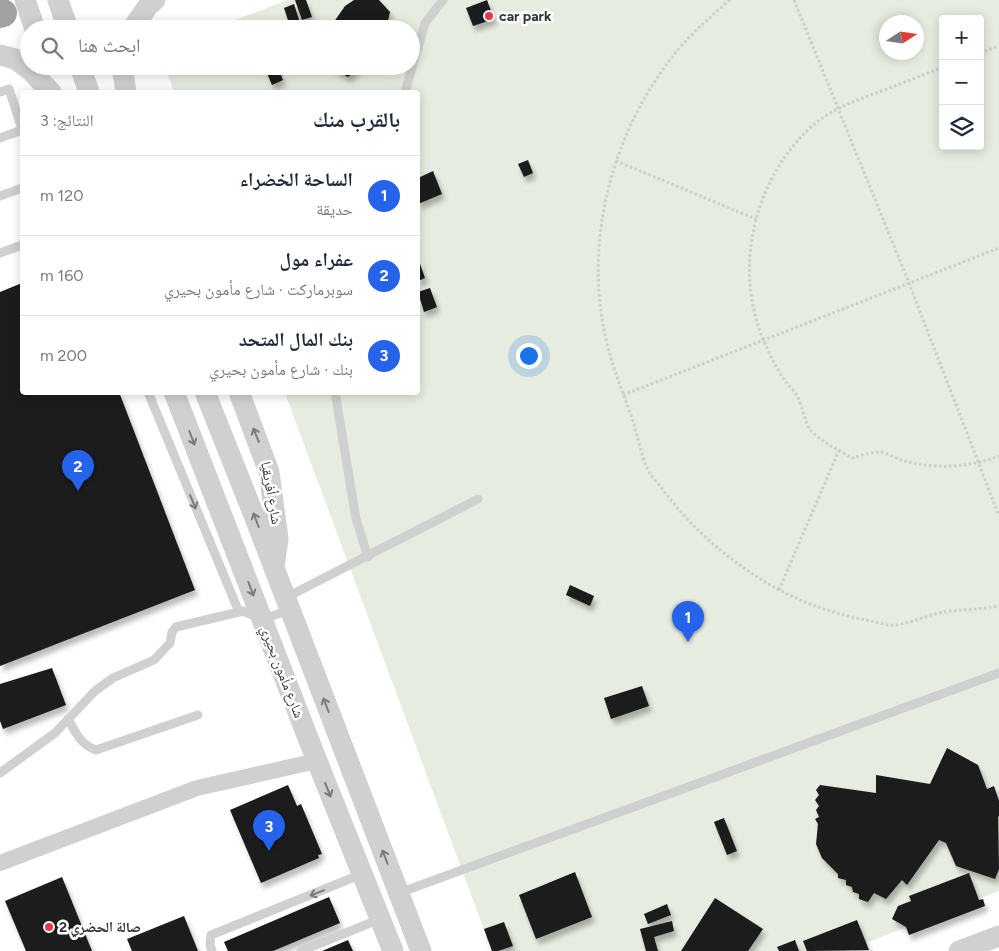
<!DOCTYPE html>
<html lang="ar">
<head>
<meta charset="utf-8">
<style>
  body { margin:0; font-family:Figtree,"Noto Naskh Arabic",sans-serif; background:#f2f2f3; color:#1f2937; direction:rtl }
  .controls { position:absolute; right:15px; top:15px; display:grid; overflow:hidden; border-radius:5px; box-shadow:0 2px 12px #0003 }
  .controls button { width:45px; height:45px; display:grid; place-items:center; padding:0; border:0; border-bottom:1px solid #e0e1e3; background:#fff; color:#1f2937; font:25px sans-serif }
  .compass { position:absolute; left:879px; top:15px; width:45px; height:45px; border-radius:50%; background:#fff; box-shadow:0 2px 12px #0003; rotate:78deg }
  .you { position:absolute; left:528px; top:355px; width:18px; height:18px; margin:-12px; border:4px solid #fff; border-radius:50%; background:#1a73e8; box-shadow:0 0 0 8px #1a73e833 }
  .badge { display:grid; place-items:center; width:32px; height:32px; border-radius:50%; background:#2563eb; color:#fff; font-size:16px; font-weight:700 }
  .pin { position:absolute; translate:-50% -41px; filter:drop-shadow(0 1px 2px #0008) }
  .pin::after { content:''; position:absolute; top:26px; width:18px; height:15px; background:inherit; clip-path:polygon(0 0,100% 0,50% 100%) }
  .list { margin:0; padding:0; list-style:none }
  h2 { display:flex; justify-content:space-between; align-items:center; height:65px; margin:0; padding:0 20px; font-size:21px }
  h2 small { font-size:16px; font-weight:400; color:#747a83 }
  .list li { display:grid; grid-template-columns:32px 1fr auto; gap:15px; align-items:center; box-sizing:border-box; height:80px; padding:0 20px; border-top:1px solid #e0e1e3 }
  .list b { display:block; font-size:19px; white-space:nowrap }
  .list p { margin:0; font-size:16px; white-space:nowrap; color:#747a83 }
  .list em { font-size:16px; font-style:normal; color:#747a83 }
  .icon { flex:none; width:28px; height:28px; fill:none; stroke:currentColor; stroke-width:2; stroke-linecap:round; stroke-linejoin:round }
  .map { position:relative; flex:none; width:999px; height:951px; overflow:hidden; direction:ltr }
  .search { position:absolute; background:#fff; box-shadow:0 2px 12px #0003; left:20px; top:20px; width:400px; height:55px; display:flex; align-items:center; gap:12px; box-sizing:border-box; padding:0 18px; border-radius:28px; color:#747a83; font-size:19px }
  .panel { position:absolute; background:#fff; box-shadow:0 2px 12px #0003; left:20px; top:90px; width:400px; height:305px; border-radius:5px; direction:rtl }
  .map>svg:first-child { display:block }
</style>
</head>
<body>
<div class="map">
<svg width="999" height="951" viewBox="0 0 999 951">
  <defs>
    <filter id="shadow"><feDropShadow dx="3" dy="5.5" stdDeviation="2.5" flood-color="#0004"/></filter>
  </defs>
  <rect width="100%" height="100%" fill="#fff"/>
  <path fill="#e6ecdf" fill-rule="evenodd" d="M 287,0 L 999,0 L 999,891 L 845,951 L 492,951 L 285,393 L 418,392 L 418,92 L 174,92 L 165,66 L 411,66 L 411,29 L 212,29 ZM 943,19 L 980,19 L 980,146 L 943,146 ZM 886,22 L 916,22 L 916,52 L 886,52 Z"/>
  <g fill="#1a1a1a" filter="url(#shadow)">
    <path d="M 295,0 L 306,0 L 312,17 L 302,20 Z"/>
    <path d="M 354,0 L 379,0 L 390,12 L 386,29 L 329,29 L 345,6 Z"/>
    <path d="M 487,0 L 494,19 L 473,26 L 466,8 Z"/>
    <path d="M 294,4 L 302,29 L 291,29 L 284,8 Z"/>
    <path d="M 264,66 L 277,66 L 283,80 L 272,85 Z"/>
    <path d="M 329,66 L 361,66 L 348,77 Z"/>
    <path d="M 528,160 L 533,173 L 524,177 L 518,164 Z"/>
    <path d="M 433,171 L 442,194 L 418,204 L 418,178 Z"/>
    <path d="M 418,258 L 425,278 L 418,281 Z"/>
    <path d="M 22,283 L 22,392 L 119,392 L 195,590 L 0,666 L 0,292 Z"/>
    <path d="M 430,288 L 437,307 L 424,312 L 418,292 Z"/>
    <path d="M 570,585 L 594,596 L 590,606 L 566,595 Z"/>
    <path d="M 52,668 L 66,705 L 3,729 L 0,721 L 0,684 Z"/>
    <path d="M 642,686 L 649,706 L 611,719 L 604,698 Z"/>
    <path d="M 947,748 L 978,765 L 987,789 L 994,786 L 999,801 L 999,816 L 998,817 L 999,869 L 995,879 L 956,866 L 946,843 L 939,840 L 907,885 L 902,880 L 886,899 L 874,893 L 868,902 L 859,899 L 859,894 L 853,892 L 852,887 L 846,885 L 846,880 L 838,878 L 838,874 L 822,858 L 816,844 L 818,824 L 815,819 L 819,817 L 816,810 L 819,806 L 815,800 L 819,795 L 816,790 L 820,785 L 876,793 L 876,775 L 930,784 Z"/>
    <path d="M 288,785 L 297,806 L 301,804 L 322,854 L 318,855 L 319,858 L 261,883 L 230,810 Z"/>
    <path d="M 724,818 L 737,851 L 727,855 L 714,822 Z"/>
    <path d="M 575,872 L 592,917 L 536,939 L 519,895 Z"/>
    <path d="M 969,873 L 979,900 L 983,899 L 985,906 L 909,935 L 906,927 L 892,919 L 898,906 L 911,901 L 909,896 Z"/>
    <path d="M 62,877 L 92,951 L 26,951 L 5,901 Z"/>
    <path d="M 329,897 L 340,923 L 273,951 L 228,951 L 224,942 Z"/>
    <path d="M 715,898 L 763,929 L 748,951 L 681,951 Z"/>
    <path d="M 667,904 L 671,915 L 648,924 L 644,914 Z"/>
    <path d="M 184,916 L 198,951 L 132,951 L 127,939 Z"/>
    <path d="M 857,920 L 869,950 L 807,951 L 803,941 Z"/>
    <path d="M 672,921 L 674,931 L 654,937 L 658,951 L 646,951 L 640,929 Z"/>
    <path d="M 504,922 L 513,946 L 498,951 L 492,951 L 484,929 Z"/>
    <path d="M 348,940 L 353,951 L 322,951 Z"/>
    <path d="M 795,940 L 799,951 L 779,951 L 777,947 Z"/>
  </g>
  <g fill="none" stroke-linecap="round" stroke-linejoin="round">
    <g stroke="#cdcdcd" stroke-width="3" stroke-dasharray="2.5 2.5" stroke-linecap="butt">
      <path d="M 730,0 C 711,16 693,32 677,51 C 613,129 584,237 605,335 C 611,363 621,388 631,415 C 637,432 640,452 647,468 C 650,475 656,481 661,487 C 688,524 721,554 759,578 C 793,600 832,614 871,621 C 878,622 887,626 894,625 C 909,624 925,616 939,613 C 959,609 979,610 999,606"/>
      <path d="M 794,0 L 909,283 L 999,516"/>
      <path d="M 980,53 L 999,46"/>
      <path d="M 943,67 C 920,76 898,85 876,93 C 853,102 831,109 812,126 C 756,177 734,262 761,334 C 767,349 774,364 783,378 C 787,384 793,389 797,396 C 803,406 804,422 811,431 C 821,442 839,450 852,458 C 860,456 870,452 879,452 C 887,452 896,459 904,461 C 937,469 968,468 999,456"/>
      <path d="M 616,161 L 756,219"/>
      <path d="M 623,395 L 999,248"/>
      <path d="M 779,590 L 839,450"/>
    </g>
    <g stroke="#d0d0d0" stroke-width="9">
      <path d="M 0,92 L 9,89 L 22,129"/>
      <path d="M 405,92 L 425,23 L 443,0"/>
      <path d="M 0,138 L 22,130"/>
      <path d="M 0,196 L 22,188"/>
      <path d="M 0,253 L 22,245"/>
      <path d="M 148,392 L 239,612"/>
      <path d="M 335,392 L 356,519 L 368,557"/>
      <path d="M 285,598 L 478,499"/>
      <path d="M 68,719 C 76,733 80,744 96,750 L 198,715"/>
      <path d="M 0,773 L 55,733 L 95,691 L 113,678 L 154,660 L 170,643 L 172,632 L 176,627 L 243,611 L 262,619 L 290,610"/>
      <path d="M 399,893 L 999,673"/>
      <path d="M 212,951 L 210,945 L 211,935 L 362,874"/>
      <path d="M 301,951 L 380,919"/>
    </g>
    <path stroke="#d0d0d0" stroke-width="16" d="M 0,863 L 197,788 L 317,761"/>
    <g stroke="#d0d0d0" stroke-width="21">
      <path d="M 25,0 L 35,29"/>
      <path d="M 58,0 L 68,29"/>
      <path d="M 132,29 L 148,6 L 155,0"/>
      <path d="M 0,55 L 15,59 L 30,70 L 51,92"/>
      <path d="M 80,66 L 89,92"/>
      <path d="M 122,66 L 126,92"/>
      <path d="M 174,392 L 317,761 L 393,951"/>
      <path d="M 205,392 L 255,518 L 421,951"/>
      <path d="M 239,392 L 269,472 L 278,539 L 274,566"/>
      <path d="M 959,951 L 999,936"/>
    </g>
    <path stroke="#a2a2a2" stroke-width="28" d="M 0,14 L 3,13"/>
  </g>
  <defs><path id="oneway-shaft" d="M-6 0H5M1.5-3L5.5 0L1.5 3" fill="none" stroke-width="1.6" stroke-linecap="round" stroke-linejoin="round" transform="scale(1.25)"/></defs>
  <g stroke="#7a7a7a">
    <use href="#oneway-shaft" transform="translate(256 435) rotate(-112)"/>
    <use href="#oneway-shaft" transform="translate(192 438) rotate(69)"/>
    <use href="#oneway-shaft" transform="translate(193 502) rotate(67)"/>
    <use href="#oneway-shaft" transform="translate(256 520) rotate(-111)"/>
    <use href="#oneway-shaft" transform="translate(251 589) rotate(69)"/>
    <use href="#oneway-shaft" transform="translate(326 705) rotate(-111)"/>
    <use href="#oneway-shaft" transform="translate(328 790) rotate(68)"/>
    <use href="#oneway-shaft" transform="translate(385 857) rotate(-111)"/>
    <use href="#oneway-shaft" transform="translate(317 893) rotate(158)"/>
  </g>
  <g fill="#e63946" stroke="#fff" stroke-width="2">
    <circle cx="489" cy="16" r="5"/>
    <circle cx="49" cy="927" r="5"/>
  </g>
  <g text-anchor="middle" dominant-baseline="central" stroke-width="5" stroke-linejoin="round" paint-order="stroke">
    <g font-size="14" font-weight="bold" fill="#333" stroke="#fff" text-anchor="start">
      <text x="499" y="16">car park</text>
      <text x="59" y="927">صالة الحضري 2</text>
    </g>
    <g font-size="14" fill="#333" stroke="#fff">
      <text transform="translate(271 493) rotate(80)">شارع أفريقيا</text>
      <text transform="translate(282 672) rotate(69)">شارع مأمون بحيري</text>
    </g>
  </g>
</svg>
<div class="controls">
<button>+</button>
<button>−</button>
<button><svg class="icon" aria-label="layers" viewBox="0 0 24 24"><path d="M12 4l9 5-9 5-9-5zM3 14l9 5 9-5"/></svg></button>
</div>
<svg class="compass" viewBox="-18 -18 36 36"><path d="M0-13l5 13h-10z" fill="#e53935"/><path d="M0 13l5-13h-10z" fill="#747a83"/></svg>
<div class="you"></div>
<div class="pin badge" style="left:688px;top:642px">1</div>
<div class="pin badge" style="left:78px;top:491px">2</div>
<div class="pin badge" style="left:269px;top:851px">3</div>
<div class="search"><svg class="icon" aria-label="search" viewBox="0 0 24 24"><circle cx="10" cy="10" r="6"/><path d="M15 15l6 6"/></svg>ابحث هنا</div>
<section class="panel">
<h2>بالقرب منك<small>النتائج: 3</small></h2>
<ul class="list">
<li><span class="badge">1</span><div><b>الساحة الخضراء</b><p>حديقة</p></div><em>120 m</em></li>
<li><span class="badge">2</span><div><b>عفراء مول</b><p>سوبرماركت · شارع مأمون بحيري</p></div><em>160 m</em></li>
<li><span class="badge">3</span><div><b>بنك المال المتحد</b><p>بنك · شارع مأمون بحيري</p></div><em>200 m</em></li>
</ul>
</section>
</div>
</body>
</html>
